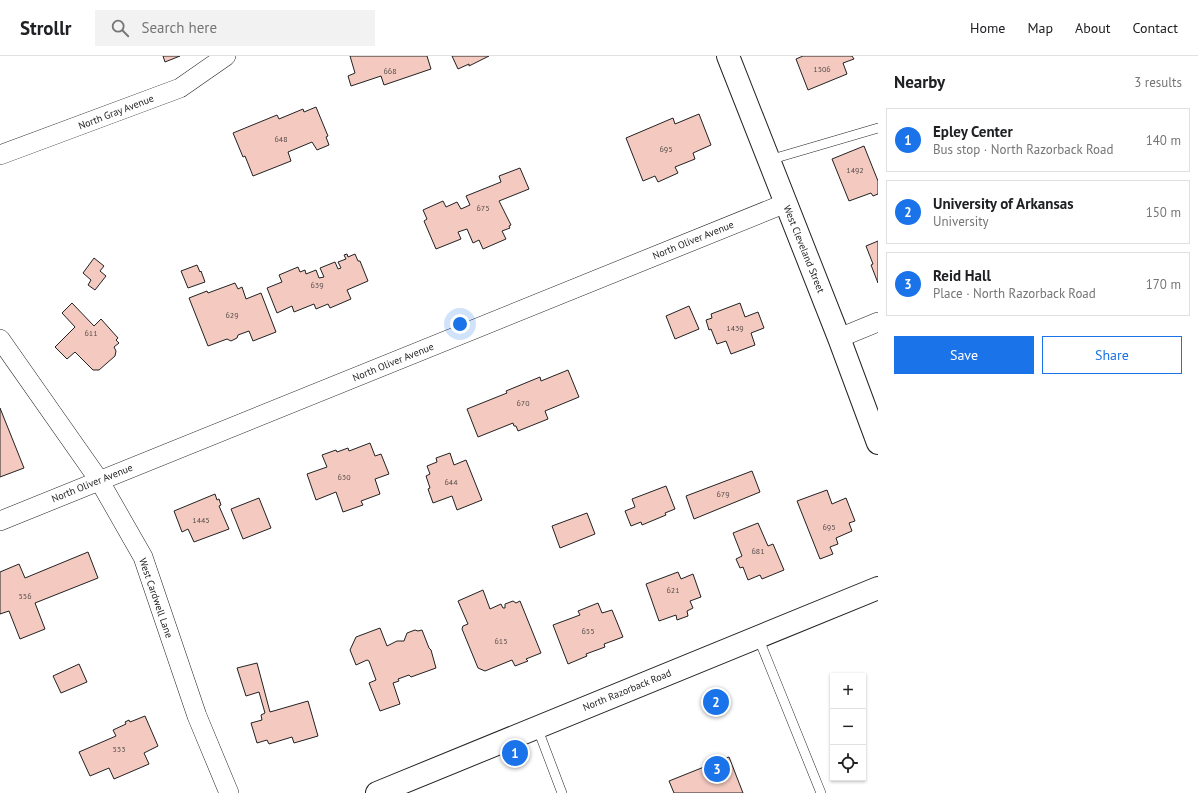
<!DOCTYPE html>
<html lang="en">
<head>
<meta charset="utf-8">
<style>
  body { margin:0; font-family:"PT Sans",sans-serif; background:#f2f2f2; color:#202124 }
  .controls { position:absolute; right:12px; bottom:12px; display:grid; overflow:hidden; border-radius:0px; box-shadow:0 1px 3px #0004 }
  .controls button { width:36px; height:36px; display:grid; place-items:center; padding:0; border:0; border-bottom:1px solid #e0e0e0; background:#fff; color:#202124; font:20px sans-serif }
  .you { position:absolute; left:460px; top:268px; width:14px; height:14px; margin:-10px; border:3px solid #fff; border-radius:50%; background:#1a73e8; box-shadow:0 0 0 6px #1a73e833 }
  .badge { display:grid; place-items:center; width:26px; height:26px; border-radius:50%; background:#1a73e8; color:#fff; font-size:13px; font-weight:700 }
  .pin { position:absolute; translate:-50% -50%; border:2px solid #fff; box-shadow:0 1px 4px #0006 }
  .list { margin:0; padding:0; list-style:none }
  h2 { display:flex; justify-content:space-between; align-items:center; height:52px; margin:0; padding:0 16px; font-size:17px }
  h2 small { font-size:13px; font-weight:400; color:#757577 }
  .list li { display:grid; grid-template-columns:26px 1fr auto; gap:12px; align-items:center; box-sizing:border-box; height:64px; margin:0 8px 8px; padding:0 8px; border:1px solid #e0e0e0; border-radius:0px }
  .list b { display:block; font-size:15px; white-space:nowrap }
  .list p { margin:0; font-size:13px; white-space:nowrap; color:#757577 }
  .list em { font-size:13px; font-style:normal; color:#757577 }
  .actions { display:flex; gap:8px; padding:12px 16px }
  .actions a { flex:1; padding:9px 0; border:1px solid #1a73e8; border-radius:0px; text-align:center; font-size:14px; color:#1a73e8 }
  .actions .main { background:#1a73e8; color:#fff }
  .icon { flex:none; width:22px; height:22px; fill:none; stroke:currentColor; stroke-width:2; stroke-linecap:round; stroke-linejoin:round }
  .map { position:relative; flex:none; width:878px; height:737px; overflow:hidden }
  header { display:flex; align-items:center; gap:24px; box-sizing:border-box; height:56px; padding:0 20px; background:#fff; border-bottom:1px solid #e0e0e0 }
  header strong { font-size:19px }
  nav { display:flex; gap:22px; margin-inline-start:auto; font-size:14px }
  .search { width:280px; height:36px; background:#f2f2f2; display:flex; align-items:center; gap:10px; box-sizing:border-box; padding:0 14px; border-radius:0px; color:#757577; font-size:15px }
  main { display:flex }
  aside { flex:1; background:#fff }
  .map>svg:first-child { display:block }
</style>
</head>
<body>
<header>
<strong>Strollr</strong>
<div class="search"><svg class="icon" aria-label="search" viewBox="0 0 24 24"><circle cx="10" cy="10" r="6"/><path d="M15 15l6 6"/></svg>Search here</div>
<nav><a>Home</a><a>Map</a><a>About</a><a>Contact</a></nav>
</header>
<main>
<div class="map">
<svg width="878" height="737" viewBox="0 0 878 737">
  <rect width="100%" height="100%" fill="#fff"/>
  <g fill="#f3c9c0" stroke="#222">
    <path d="M 163,0 L 180,0 L 165,6 Z"/>
    <path d="M 350,0 L 427,0 L 431,13 L 384,29 L 381,20 L 351,30 L 348,20 L 355,17 Z"/>
    <path d="M 452,0 L 489,0 L 469,10 L 469,8 L 458,13 Z"/>
    <path d="M 803,0 L 852,0 L 854,3 L 843,7 L 847,18 L 808,34 L 796,3 Z"/>
    <path d="M 316,51 L 328,80 L 326,81 L 329,89 L 317,94 L 312,86 L 288,96 L 291,105 L 253,120 L 245,100 L 243,101 L 233,77 L 277,59 L 279,63 L 303,53 L 304,56 Z"/>
    <path d="M 699,58 L 711,89 L 693,97 L 695,103 L 675,111 L 678,117 L 658,126 L 655,120 L 643,125 L 626,82 L 673,62 L 675,68 Z"/>
    <path d="M 864,90 L 878,125 L 878,138 L 873,140 L 871,137 L 849,145 L 832,103 Z"/>
    <path d="M 520,112 L 529,133 L 499,145 L 511,169 L 509,170 L 510,172 L 502,175 L 506,183 L 483,193 L 479,184 L 473,187 L 467,173 L 458,176 L 461,183 L 436,193 L 424,165 L 427,163 L 423,154 L 443,145 L 446,151 L 457,146 L 461,153 L 470,149 L 466,140 L 501,126 L 499,120 Z"/>
    <path d="M 878,185 L 878,227 L 871,209 L 873,208 L 866,190 Z"/>
    <path d="M 347,198 L 348,201 L 355,198 L 358,205 L 360,205 L 368,225 L 347,234 L 351,243 L 330,252 L 328,248 L 316,253 L 314,248 L 294,256 L 292,250 L 277,257 L 267,232 L 282,226 L 279,219 L 298,211 L 300,216 L 305,214 L 306,218 L 316,214 L 319,222 L 324,221 L 320,212 L 335,206 L 338,213 L 341,212 L 338,206 L 346,203 L 344,199 Z"/>
    <path d="M 94,202 L 104,210 L 100,215 L 106,220 L 95,234 L 88,229 L 91,224 L 83,217 Z"/>
    <path d="M 197,209 L 200,216 L 201,215 L 205,226 L 188,232 L 181,215 Z"/>
    <path d="M 235,227 L 238,233 L 242,231 L 246,243 L 261,237 L 276,276 L 253,285 L 249,275 L 238,279 L 237,282 L 231,285 L 227,283 L 208,290 L 189,242 L 207,235 L 208,237 Z"/>
    <path d="M 72,247 L 94,270 L 101,263 L 118,282 L 116,284 L 119,287 L 114,291 L 116,295 L 115,300 L 99,314 L 93,314 L 75,296 L 67,303 L 55,291 L 75,271 L 62,257 Z"/>
    <path d="M 740,247 L 745,261 L 758,256 L 764,272 L 751,277 L 755,289 L 731,298 L 726,285 L 717,288 L 711,273 L 709,274 L 706,264 L 712,262 L 711,258 Z"/>
    <path d="M 689,250 L 699,273 L 675,283 L 666,260 Z"/>
    <path d="M 568,314 L 579,341 L 545,355 L 548,363 L 518,375 L 516,370 L 514,370 L 513,367 L 478,381 L 467,353 L 507,337 L 506,335 L 540,321 L 541,325 Z"/>
    <path d="M 0,352 L 24,412 L 0,421 Z"/>
    <path d="M 370,387 L 375,400 L 381,398 L 389,418 L 375,423 L 380,438 L 361,445 L 363,449 L 343,456 L 336,436 L 316,444 L 307,418 L 327,411 L 322,399 L 336,394 L 337,396 L 348,392 L 349,395 Z"/>
    <path d="M 450,397 L 454,409 L 466,404 L 482,444 L 457,454 L 452,440 L 433,447 L 428,433 L 430,432 L 426,420 L 430,418 L 427,410 L 437,406 L 436,402 Z"/>
    <path d="M 752,415 L 760,436 L 694,463 L 686,440 Z"/>
    <path d="M 666,430 L 675,453 L 665,457 L 666,459 L 642,469 L 641,466 L 631,470 L 625,455 L 635,451 L 632,443 Z"/>
    <path d="M 827,434 L 832,448 L 846,442 L 855,465 L 849,467 L 852,475 L 836,482 L 838,488 L 830,491 L 833,498 L 820,503 L 797,445 Z"/>
    <path d="M 215,438 L 217,444 L 219,443 L 221,449 L 219,450 L 229,473 L 194,486 L 188,473 L 182,476 L 174,455 Z"/>
    <path d="M 259,442 L 271,472 L 243,483 L 231,453 Z"/>
    <path d="M 587,457 L 595,478 L 560,492 L 552,470 Z"/>
    <path d="M 758,467 L 768,490 L 773,488 L 784,514 L 762,523 L 760,519 L 748,524 L 743,511 L 740,512 L 736,503 L 742,500 L 733,477 Z"/>
    <path d="M 88,496 L 98,522 L 35,547 L 45,573 L 20,583 L 9,555 L 0,558 L 0,516 L 19,508 L 25,522 Z"/>
    <path d="M 678,516 L 681,523 L 693,518 L 701,541 L 690,545 L 693,552 L 687,555 L 688,560 L 677,564 L 676,559 L 659,565 L 646,528 Z"/>
    <path d="M 483,534 L 490,553 L 501,548 L 503,552 L 505,552 L 505,548 L 513,545 L 516,547 L 520,545 L 541,597 L 526,603 L 528,605 L 515,610 L 512,604 L 485,615 L 478,612 L 462,573 L 463,570 L 468,568 L 458,545 Z"/>
    <path d="M 598,547 L 602,557 L 612,554 L 623,581 L 604,588 L 605,591 L 586,598 L 587,600 L 568,608 L 553,569 L 580,559 L 578,555 Z"/>
    <path d="M 380,572 L 387,590 L 397,585 L 404,585 L 407,577 L 415,574 L 418,575 L 422,574 L 429,592 L 431,594 L 436,612 L 411,621 L 409,619 L 398,623 L 399,625 L 393,627 L 400,648 L 380,655 L 369,627 L 376,624 L 369,605 L 367,604 L 356,609 L 350,594 L 356,581 Z"/>
    <path d="M 257,607 L 270,656 L 308,645 L 318,680 L 294,687 L 292,681 L 269,688 L 267,684 L 257,687 L 251,667 L 262,664 L 261,659 L 265,657 L 259,636 L 246,640 L 237,612 Z"/>
    <path d="M 79,608 L 87,626 L 61,637 L 53,620 Z"/>
    <path d="M 145,660 L 158,690 L 144,697 L 149,708 L 114,723 L 109,712 L 90,720 L 79,696 L 116,680 L 113,674 L 126,668 L 125,666 L 129,664 L 130,666 Z"/>
    <path d="M 729,701 L 743,737 L 674,737 L 669,725 Z"/>
  </g>
  <g fill="none" stroke-linecap="round" stroke-linejoin="round">
    <g stroke="#222" stroke-width="10">
      <g id="service">
        <path d="M 769,104 L 878,72"/>
        <path d="M 758,581 L 821,737"/>
        <path d="M 537,671 L 562,737"/>
      </g>
    </g>
    <g stroke="#222" stroke-width="20">
      <g id="minor">
        <path d="M 0,99 L 180,32 L 226,0"/>
        <path d="M 839,282 L 878,266"/>
        <path d="M 0,283 L 99,424 L 143,501 L 197,660 L 229,737"/>
        <path d="M 0,465 L 786,147"/>
      </g>
    </g>
    <g stroke="#222" stroke-width="24">
      <g id="tertiary">
        <path d="M 728,0 L 839,282 L 878,387"/>
        <path d="M 377,737 L 878,532"/>
      </g>
    </g>
    <use href="#service" stroke="#fff" stroke-width="9"/>
    <use href="#minor" stroke="#fff" stroke-width="19"/>
    <use href="#tertiary" stroke="#fff" stroke-width="22"/>
  </g>
  <g text-anchor="middle" dominant-baseline="central" stroke-width="3" stroke-linejoin="round" paint-order="stroke">
    <g font-size="8" fill="#564c4a">
      <text x="822" y="13">1506</text>
      <text x="390" y="15">668</text>
      <text x="281" y="83">648</text>
      <text x="666" y="93">695</text>
      <text x="855" y="114">1492</text>
      <text x="483" y="152">675</text>
      <text x="317" y="229">639</text>
      <text x="232" y="259">629</text>
      <text x="735" y="272">1439</text>
      <text x="91" y="277">611</text>
      <text x="523" y="347">670</text>
      <text x="344" y="421">630</text>
      <text x="451" y="426">644</text>
      <text x="723" y="438">679</text>
      <text x="201" y="464">1445</text>
      <text x="829" y="471">695</text>
      <text x="758" y="495">681</text>
      <text x="673" y="534">621</text>
      <text x="25" y="540">556</text>
      <text x="588" y="575">655</text>
      <text x="501" y="585">615</text>
      <text x="119" y="693">533</text>
    </g>
    <g font-size="10" fill="#222" stroke="#fff">
      <text transform="translate(116 56) rotate(-21)">North Gray Avenue</text>
      <text transform="translate(693 184) rotate(-22)">North Oliver Avenue</text>
      <text transform="translate(804 193) rotate(68)">West Cleveland Street</text>
      <text transform="translate(393 306) rotate(-22)">North Oliver Avenue</text>
      <text transform="translate(92 427) rotate(-22)">North Oliver Avenue</text>
      <text transform="translate(156 542) rotate(71)">West Cardwell Lane</text>
      <text transform="translate(627 634) rotate(-22)">North Razorback Road</text>
    </g>
  </g>
</svg>
<div class="controls">
<button>+</button>
<button>−</button>
<button><svg class="icon" aria-label="locate" viewBox="0 0 24 24"><circle cx="12" cy="12" r="6"/><path d="M12 2v4M12 18v4M2 12h4M18 12h4"/></svg></button>
</div>
<div class="you"></div>
<div class="pin badge" style="left:515px;top:697px">1</div>
<div class="pin badge" style="left:716px;top:646px">2</div>
<div class="pin badge" style="left:717px;top:713px">3</div>
</div>
<aside>
<h2>Nearby<small>3 results</small></h2>
<ul class="list">
<li><span class="badge">1</span><div><b>Epley Center</b><p>Bus stop · North Razorback Road</p></div><em>140 m</em></li>
<li><span class="badge">2</span><div><b>University of Arkansas</b><p>University</p></div><em>150 m</em></li>
<li><span class="badge">3</span><div><b>Reid Hall</b><p>Place · North Razorback Road</p></div><em>170 m</em></li>
</ul>
<div class="actions"><a class="main">Save</a><a>Share</a></div>
</aside>
</main>
</body>
</html>
